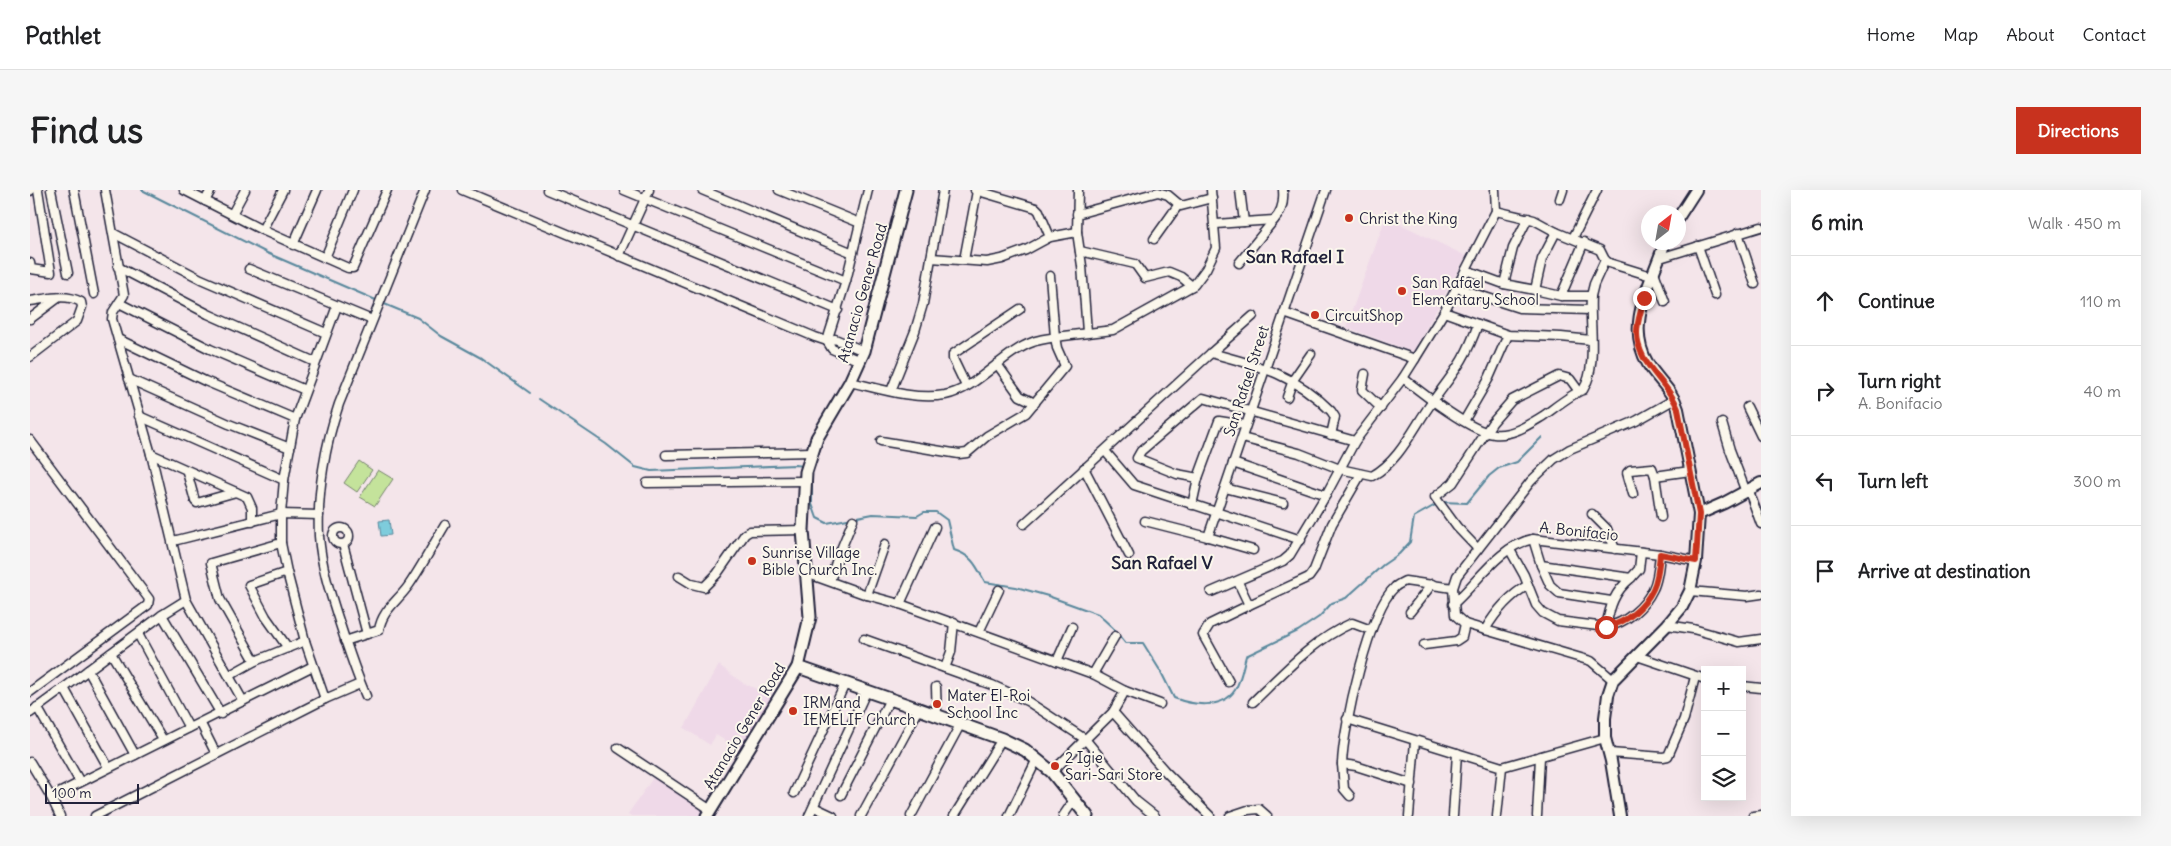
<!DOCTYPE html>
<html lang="en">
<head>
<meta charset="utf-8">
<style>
  body { margin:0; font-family:Delius,sans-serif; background:#f6f6f6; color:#202124 }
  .controls { position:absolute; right:15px; bottom:15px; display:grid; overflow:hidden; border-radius:0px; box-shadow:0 5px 20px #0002 }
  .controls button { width:45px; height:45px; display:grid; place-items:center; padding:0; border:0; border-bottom:1px solid #e0e0e0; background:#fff; color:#202124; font:25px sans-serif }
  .compass { position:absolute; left:1611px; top:15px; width:45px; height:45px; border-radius:50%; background:#fff; box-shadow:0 5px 20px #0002; rotate:31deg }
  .scale { position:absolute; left:15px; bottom:12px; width:94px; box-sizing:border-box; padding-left:5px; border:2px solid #22223b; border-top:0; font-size:14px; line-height:18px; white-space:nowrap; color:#22223b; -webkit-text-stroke:4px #fbf7ec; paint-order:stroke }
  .stop { position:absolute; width:15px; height:15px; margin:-11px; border:4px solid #c8321e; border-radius:50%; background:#fff }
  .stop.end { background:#c8321e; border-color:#fff; box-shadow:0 1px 5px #0008 }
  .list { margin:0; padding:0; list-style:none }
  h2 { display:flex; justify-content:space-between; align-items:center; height:65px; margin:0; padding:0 20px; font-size:21px }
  h2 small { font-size:16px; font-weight:400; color:#757577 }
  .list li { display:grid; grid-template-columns:32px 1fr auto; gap:15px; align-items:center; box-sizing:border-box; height:90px; padding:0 20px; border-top:1px solid #e0e0e0 }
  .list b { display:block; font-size:19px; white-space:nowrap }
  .list p { margin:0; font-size:16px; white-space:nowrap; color:#757577 }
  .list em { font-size:16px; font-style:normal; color:#757577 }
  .icon { flex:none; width:28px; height:28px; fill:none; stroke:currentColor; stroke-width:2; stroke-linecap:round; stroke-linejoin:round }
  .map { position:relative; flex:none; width:1731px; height:626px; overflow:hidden; border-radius:0px }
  header { display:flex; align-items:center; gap:30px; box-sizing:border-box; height:70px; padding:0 25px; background:#fff; border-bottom:1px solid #e0e0e0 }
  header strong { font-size:24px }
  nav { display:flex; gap:28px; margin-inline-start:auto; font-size:18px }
  .intro { display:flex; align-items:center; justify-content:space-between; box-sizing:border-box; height:120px; padding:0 30px }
  h1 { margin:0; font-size:35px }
  .button { padding:12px 22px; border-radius:0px; background:#c8321e; color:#fff; font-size:18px; font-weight:700 }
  main { display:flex; gap:30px; padding:0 30px }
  aside { flex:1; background:#fff; border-radius:0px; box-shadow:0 5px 20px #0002 }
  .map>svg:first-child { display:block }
</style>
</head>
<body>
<header>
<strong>Pathlet</strong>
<nav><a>Home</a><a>Map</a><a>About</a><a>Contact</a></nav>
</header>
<div class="intro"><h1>Find us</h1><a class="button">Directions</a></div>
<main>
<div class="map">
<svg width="1731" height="626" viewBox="0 0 1731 626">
  <rect width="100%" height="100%" fill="#f4e5ea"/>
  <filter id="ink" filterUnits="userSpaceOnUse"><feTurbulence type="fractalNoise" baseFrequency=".02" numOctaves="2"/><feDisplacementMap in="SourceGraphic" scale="10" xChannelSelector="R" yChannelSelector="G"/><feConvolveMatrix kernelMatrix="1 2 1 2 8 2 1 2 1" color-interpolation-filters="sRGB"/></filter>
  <g filter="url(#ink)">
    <g fill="#efd9e8">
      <path d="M 1356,27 L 1436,66 L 1383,162 L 1316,137 Z"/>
      <path d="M 689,475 L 713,493 L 744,507 L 711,560 L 686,545 L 680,555 L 654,538 Z"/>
      <path d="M 625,585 L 674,618 L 668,626 L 602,626 L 598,624 Z"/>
    </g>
    <g fill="#c4e39b" stroke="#73826b">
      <path d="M 329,271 L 342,280 L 327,302 L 314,293 Z"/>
      <path d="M 348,280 L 363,289 L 345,316 L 330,307 Z"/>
    </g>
    <path fill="#7eccdc" stroke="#59889c" d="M 359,330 L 361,345 L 351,346 L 349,331 Z"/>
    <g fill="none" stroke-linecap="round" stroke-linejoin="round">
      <g stroke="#59889c" stroke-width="2">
        <path d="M 112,0 L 237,63 L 348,111"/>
        <path d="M 352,113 L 388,128 L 411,146 L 451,168 L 500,203"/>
        <path d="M 509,209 L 576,254 L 605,277 L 621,281 L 765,275 L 774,276"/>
        <path d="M 782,286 L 782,314 L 787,328 L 797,333 L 843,324 L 887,326 L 894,322 L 906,322 L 917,330 L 924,360 C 943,366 946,376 955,392 L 986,397 L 1018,406 L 1068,424 L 1083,438 L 1095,453 L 1113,453 L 1131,482 L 1144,508 C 1162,515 1192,520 1205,500 C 1211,491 1213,476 1216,466 L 1268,441 L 1289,427 L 1302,413 L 1316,408 L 1353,375 L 1369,364 L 1380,352 L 1384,327 L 1407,314"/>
        <path d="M 1411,312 L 1437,313 L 1459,286 L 1469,278 L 1487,272 L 1512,247"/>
      </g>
      <g stroke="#22223b" stroke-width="11">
        <g id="minor">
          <path d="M 21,0 L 38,83"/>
          <path d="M 44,0 L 64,104"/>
          <path d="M 75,0 L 94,105 L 83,122 L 82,129 L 121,264 L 156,410 L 213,511"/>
          <path d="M 154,0 L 232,40 L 318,78 L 323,78 L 357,0"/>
          <path d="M 432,0 L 785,147 L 797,151 L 805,149 L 834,161"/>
          <path d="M 517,0 L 808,120"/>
          <path d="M 594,0 L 816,91"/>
          <path d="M 672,0 L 823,63"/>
          <path d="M 749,0 L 830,33"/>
          <path d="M 945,0 L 1006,18 L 1009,21 L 1020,47"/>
          <path d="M 1048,0 L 1047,42 L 1052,76 L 1057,142"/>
          <path d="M 0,1 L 1,0"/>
          <path d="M 1530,9 L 1533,0"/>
          <path d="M 175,11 L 181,0"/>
          <path d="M 1466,21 L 1504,30 L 1526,42 L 1570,60 L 1575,70 L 1579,73 L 1621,86"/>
          <path d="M 202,24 L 215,0"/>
          <path d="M 1047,24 L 1128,2 L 1138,5 L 1151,16 L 1182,8"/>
          <path d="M 1214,32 L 1244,30 C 1252,22 1254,11 1253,0"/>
          <path d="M 1186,34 L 1214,32 L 1210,0"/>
          <path d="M 232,40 L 253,0"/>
          <path d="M 83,43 L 171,89 L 296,143"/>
          <path d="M 1708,43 L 1725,94"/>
          <path d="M 1543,48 L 1567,0"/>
          <path d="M 1124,49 L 1149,14"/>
          <path d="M 263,55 L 287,0"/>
          <path d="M 1668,56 L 1685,105"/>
          <path d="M 1050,61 L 1105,74 L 1115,88 L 1139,82 L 1151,87 L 1162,96"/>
          <path d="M 589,66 L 619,0"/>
          <path d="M 295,68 L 323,0"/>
          <path d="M 901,68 L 957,72 L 972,69 L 996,60 L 1020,47 L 1047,42"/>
          <path d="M 1630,68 L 1731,37"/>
          <path d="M 934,70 L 947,1"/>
          <path d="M 0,73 L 1,79 L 21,82 L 8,0"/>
          <path d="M 1209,73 L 1244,30"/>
          <path d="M 88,77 L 178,124 L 285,172"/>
          <path d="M 219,79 L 342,130"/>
          <path d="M 1436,80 L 1474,94 L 1505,100 L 1512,69 L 1526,42"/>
          <path d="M 1624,82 L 1635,112"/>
          <path d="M 1474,94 L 1483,58 L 1498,28"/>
          <path d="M 1427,98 L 1489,118 L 1560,120"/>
          <path d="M 1505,100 L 1531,106 L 1561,106"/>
          <path d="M 1531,106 L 1554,52"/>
          <path d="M 0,111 C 16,109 36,103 51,112 L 52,117 L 47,131 L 0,167"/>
          <path d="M 89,113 L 180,159 L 275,200"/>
          <path d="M 1414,122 L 1478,145 L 1531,147 L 1561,150"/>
          <path d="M 1254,123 L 1385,169 L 1414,122 L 1466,21 L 1465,0"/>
          <path d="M 0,129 L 28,108"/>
          <path d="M 88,149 L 175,191 L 265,229"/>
          <path d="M 797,151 L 816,91 L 838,0"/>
          <path d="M 797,151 L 802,159 L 830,171"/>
          <path d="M 1181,163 L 1223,126"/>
          <path d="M 967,174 L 990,206 L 1005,213"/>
          <path d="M 1335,184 L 1332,200 L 1351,218"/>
          <path d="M 1373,188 C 1392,203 1441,242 1464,244 C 1482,246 1498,235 1513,226 C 1523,219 1544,202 1553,200 C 1568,177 1559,133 1561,106 L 1564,94 L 1575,70"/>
          <path d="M 99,189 L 199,234 L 260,258"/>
          <path d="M 820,192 C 850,199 884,210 915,205 C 947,199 972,163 1003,152 C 1010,149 1018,149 1025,147 L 1020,86"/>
          <path d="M 936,196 L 923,169 L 923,164 L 990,119"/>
          <path d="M 861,201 L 885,141 L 893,114 L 913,0"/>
          <path d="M 1257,207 L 1263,190 L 1281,164"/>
          <path d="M 1717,217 L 1731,246"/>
          <path d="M 109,226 L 254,290"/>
          <path d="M 1434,231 L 1459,188 L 1478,145"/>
          <path d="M 1692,233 L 1700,260 L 1716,302"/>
          <path d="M 1212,248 L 1269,263 L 1310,279 L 1342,286 C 1371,270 1384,236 1403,211 C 1424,182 1436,169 1448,134"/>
          <path d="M 0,250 L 119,409 L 118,415 L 0,502"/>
          <path d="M 851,251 L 929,264 L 937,263 L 957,246 L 996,223 L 1035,176 L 1027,158 L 1025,147 L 1083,140 L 1164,95 L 1176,79 L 1186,58 L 1181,0"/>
          <path d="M 1075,261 L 1104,295 L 1271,350"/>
          <path d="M 121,264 L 217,307 L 222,318 L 222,332"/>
          <path d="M 636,265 L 782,262"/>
          <path d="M 1203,273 L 1296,305"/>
          <path d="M 1054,278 L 1099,365"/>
          <path d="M 157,282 L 165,311 L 167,313 L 206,302"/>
          <path d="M 1168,288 L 1147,284 L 1107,268 L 1111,261 L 1173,208 L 1325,251 L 1373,188 L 1385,169"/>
          <path d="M 617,293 L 775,291"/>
          <path d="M 1195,298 L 1253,313"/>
          <path d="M 1719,301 L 1731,334"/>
          <path d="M 1603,304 L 1597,283 L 1600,280 L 1622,278 L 1625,286"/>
          <path d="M 1162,315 L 1168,288 L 1189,231 L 1215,235"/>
          <path d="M 1562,324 L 1577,339 L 1585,359"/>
          <path d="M 1631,327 L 1625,286 L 1660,281"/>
          <path d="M 1115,331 L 1178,347"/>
          <path d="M 994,334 L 1181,163 C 1230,176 1264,184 1301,221 L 1305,227 L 1301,245"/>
          <circle cx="311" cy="346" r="8"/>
          <path d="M 143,351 L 251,324 L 289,325"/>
          <path d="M 313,354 L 337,444"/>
          <path d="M 1448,359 L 1427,337 L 1405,307 L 1423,293 L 1462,233 L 1482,210 L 1529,186 L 1540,189 L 1548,200"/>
          <path d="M 1223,360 L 1178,347 L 1296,0"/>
          <path d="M 1480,360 L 1494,385 L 1506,415 L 1513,423 L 1528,431 L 1576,437 C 1580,416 1584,402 1601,388 L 1511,375 L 1503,349"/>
          <path d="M 1511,375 L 1520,395 L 1529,403 L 1581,411"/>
          <path d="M 257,382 L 219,395 L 236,427 L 258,458"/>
          <path d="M 776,383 L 837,405 L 870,414 L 1063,484 L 1095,501 L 1083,522 L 1022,582"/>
          <path d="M 649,386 L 662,394 L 674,397 L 687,384 L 715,344 L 720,341 L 773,340"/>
          <path d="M 1601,388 L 1609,379 L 1611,362"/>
          <path d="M 800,391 L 807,369 L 823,330"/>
          <path d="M 1208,392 L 1219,415 L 1279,387 L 1284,380 L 1302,334 L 1331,284"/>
          <path d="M 1660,401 L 1717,406 L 1731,404"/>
          <path d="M 1181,402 L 1253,371 L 1260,365 L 1296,305 L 1325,251"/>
          <path d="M 837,405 L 855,354"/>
          <path d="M 870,414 L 905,337"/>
          <path d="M 1423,414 C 1448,392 1469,356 1503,349 L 1630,364 L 1666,371"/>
          <path d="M 1380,422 L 1402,394"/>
          <path d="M 132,425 L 191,524"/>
          <path d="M 1637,435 L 1663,439 L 1709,452 L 1731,449"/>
          <path d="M 1576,437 C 1596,433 1614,418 1623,399 C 1628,389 1629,375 1630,364"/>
          <path d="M 1455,440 C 1466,421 1479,406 1498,395"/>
          <path d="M 949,442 L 969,400"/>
          <path d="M 108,444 L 159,538"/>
          <path d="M 834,449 L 962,495 L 997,511 L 1055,549 L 1106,611 L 1125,626"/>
          <path d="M 315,451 L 349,440 C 352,420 368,411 379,395 C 392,376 403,355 415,335"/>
          <path d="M 1394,455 L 1426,451 L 1432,447 L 1435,434"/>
          <path d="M 81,463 L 133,550"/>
          <path d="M 1607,466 L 1675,489"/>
          <path d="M 225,471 L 190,409 L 181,373 L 251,353"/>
          <path d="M 1027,471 L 1042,437"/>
          <path d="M 915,478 L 921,462 L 924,432"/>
          <path d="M 58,480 L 105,565"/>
          <path d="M 1063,484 L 1085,446"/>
          <path d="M 200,485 L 225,471 L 275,451"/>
          <path d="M 1583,490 L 1561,471 L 1435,434 L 1425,425 L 1423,398 L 1427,386 L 1501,291 L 1524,269 L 1540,259 L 1606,231 L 1645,209"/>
          <path d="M 1199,492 L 1173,445 L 1180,434 L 1219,415"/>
          <path d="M 1712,496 L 1731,498"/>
          <path d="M 906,497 L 907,526"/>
          <path d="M 1095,501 L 1130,514"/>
          <path d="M 336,506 C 325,481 317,456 309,431 C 300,403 291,375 289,346 C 287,303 295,255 309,214 L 395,0"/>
          <path d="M 295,509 L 275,451 L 257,382 L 251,353 L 251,324 L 254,290 L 265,229 L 307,116"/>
          <path d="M 1223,512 C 1254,482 1283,450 1322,433 L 1341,440"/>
          <path d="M 7,517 L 50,592"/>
          <path d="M 1083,522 L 1134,580 L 1180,626"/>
          <path d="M 0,523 L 34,498"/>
          <path d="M 1317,529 L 1472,577 L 1467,626"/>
          <path d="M 171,534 L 186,564"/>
          <path d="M 588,558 L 681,620"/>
          <path d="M 1580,563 L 1633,567 L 1638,566 L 1654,529 L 1665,487"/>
          <path d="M 0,572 L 21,607"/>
          <path d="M 1312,574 L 1314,599 L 1320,606"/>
          <path d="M 78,577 L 34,498 L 132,425 L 156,410"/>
          <path d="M 1472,577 L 1575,548"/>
          <path d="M 1382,594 L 1326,576 L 1312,574 C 1313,538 1339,420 1365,397 C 1367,395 1371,393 1375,391 L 1423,398"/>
          <path d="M 764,603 L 815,494"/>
          <path d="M 811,605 L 860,509"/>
          <path d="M 784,617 L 803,626"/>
          <path d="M 30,626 L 21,607 L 283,476"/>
          <path d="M 65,626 L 295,509 L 330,494"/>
          <path d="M 779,626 L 836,502"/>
          <path d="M 831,626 L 889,519"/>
          <path d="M 881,626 L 930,535"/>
          <path d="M 924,626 L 972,549"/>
          <path d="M 979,626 L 1007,569"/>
          <path d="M 1033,626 L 1044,610"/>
          <path d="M 1200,626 L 1218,620 L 1229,619 L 1237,626"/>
          <path d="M 1379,626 L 1385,551"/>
          <path d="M 1423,626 L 1427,563"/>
          <path d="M 1507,626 L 1510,567"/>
          <path d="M 1723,626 L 1731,625"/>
        </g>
      </g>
      <g stroke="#22223b" stroke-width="14">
        <g id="tertiary">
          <path d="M 1648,28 L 1666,0"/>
          <path d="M 1669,324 L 1694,313 L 1731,293"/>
          <path d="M 1590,626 L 1581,571 L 1575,548 L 1575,528 L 1578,505 L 1583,490 L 1637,435 L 1652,417 L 1660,401 L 1666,371 L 1669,324 L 1648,219 C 1643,201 1628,190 1618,174 C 1594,134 1622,92 1635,52"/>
        </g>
      </g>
      <g stroke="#22223b" stroke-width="15">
        <g id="secondary">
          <path d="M 768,477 L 889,519 L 972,549 L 995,560 L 1022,582 L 1057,626"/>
          <path d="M 677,626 L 768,477 L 780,427 L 773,340 L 776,282 L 787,248 L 820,192 L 834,161 L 876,0"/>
        </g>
      </g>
      <use href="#minor" stroke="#fbf7ec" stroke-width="8"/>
      <use href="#tertiary" stroke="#fbf7ec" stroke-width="10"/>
      <use href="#secondary" stroke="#fbf7ec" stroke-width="11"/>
    </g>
  </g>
  <g fill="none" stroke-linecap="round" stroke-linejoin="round" filter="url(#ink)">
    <path stroke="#c8321e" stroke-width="6" d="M 1576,437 C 1596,433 1614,418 1623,399 C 1628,389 1629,375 1630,364 L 1666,371 L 1669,324 L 1648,219 C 1639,192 1606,174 1607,142 C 1607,131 1612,119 1614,108"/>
  </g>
  <g fill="#c8321e" stroke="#fbf7ec" stroke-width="2">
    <circle cx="1319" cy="28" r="5"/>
    <circle cx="1372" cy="101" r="5"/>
    <circle cx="1285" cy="125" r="5"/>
    <circle cx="722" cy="371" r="5"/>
    <circle cx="907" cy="514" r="5"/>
    <circle cx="763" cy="521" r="5"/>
    <circle cx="1025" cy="576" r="5"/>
  </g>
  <g text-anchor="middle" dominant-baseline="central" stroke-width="4" stroke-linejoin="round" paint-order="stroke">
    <g font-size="15" fill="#22223b" stroke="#fbf7ec" text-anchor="start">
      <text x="1329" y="28">Christ the King</text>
      <text x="1382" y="92">San Rafael<tspan x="1382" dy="17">Elementary School</tspan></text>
      <text x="1295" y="125">CircuitShop</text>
      <text x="732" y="362">Sunrise Village<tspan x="732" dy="17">Bible Church Inc.</tspan></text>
      <text x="917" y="505">Mater El-Roi<tspan x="917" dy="17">School Inc</tspan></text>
      <text x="773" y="512">IRM and<tspan x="773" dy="17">IEMELIF Church</tspan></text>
      <text x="1035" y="567">2 Igie<tspan x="1035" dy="17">Sari-Sari Store</tspan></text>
    </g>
    <g font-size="15" fill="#22223b" stroke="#fbf7ec">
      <text transform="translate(832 103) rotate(-74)">Atanacio Gener Road</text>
      <text transform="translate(1216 191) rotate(-72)">San Rafael Street</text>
      <text transform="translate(1549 341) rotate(6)">A. Bonifacio</text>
      <text transform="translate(714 536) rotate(-59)">Atanacio Gener Road</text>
    </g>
    <g font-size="18" font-weight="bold" fill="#22223b" stroke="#fbf7ec">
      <text x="1265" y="66">San Rafael I</text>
      <text x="1132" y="372">San Rafael V</text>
    </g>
  </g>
</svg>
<div class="controls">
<button>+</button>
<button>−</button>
<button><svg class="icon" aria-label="layers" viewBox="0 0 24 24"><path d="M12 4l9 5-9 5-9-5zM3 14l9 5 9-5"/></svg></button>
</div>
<svg class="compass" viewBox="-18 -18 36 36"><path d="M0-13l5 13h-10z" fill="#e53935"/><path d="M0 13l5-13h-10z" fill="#757577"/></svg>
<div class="scale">100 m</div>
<div class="stop" style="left:1576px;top:437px"></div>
<div class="stop end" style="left:1614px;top:108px"></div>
</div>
<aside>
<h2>6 min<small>Walk · 450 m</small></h2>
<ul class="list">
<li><svg class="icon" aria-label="ahead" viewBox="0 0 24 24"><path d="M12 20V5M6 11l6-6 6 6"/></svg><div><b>Continue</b></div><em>110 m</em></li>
<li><svg class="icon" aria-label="right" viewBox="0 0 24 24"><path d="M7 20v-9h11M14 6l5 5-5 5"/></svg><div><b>Turn right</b><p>A. Bonifacio</p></div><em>40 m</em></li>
<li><svg class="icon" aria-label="left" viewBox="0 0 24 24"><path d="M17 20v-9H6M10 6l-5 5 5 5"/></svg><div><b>Turn left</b></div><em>300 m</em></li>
<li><svg class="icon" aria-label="arrive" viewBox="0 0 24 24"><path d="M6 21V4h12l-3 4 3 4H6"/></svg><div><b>Arrive at destination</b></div></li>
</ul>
</aside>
</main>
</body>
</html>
